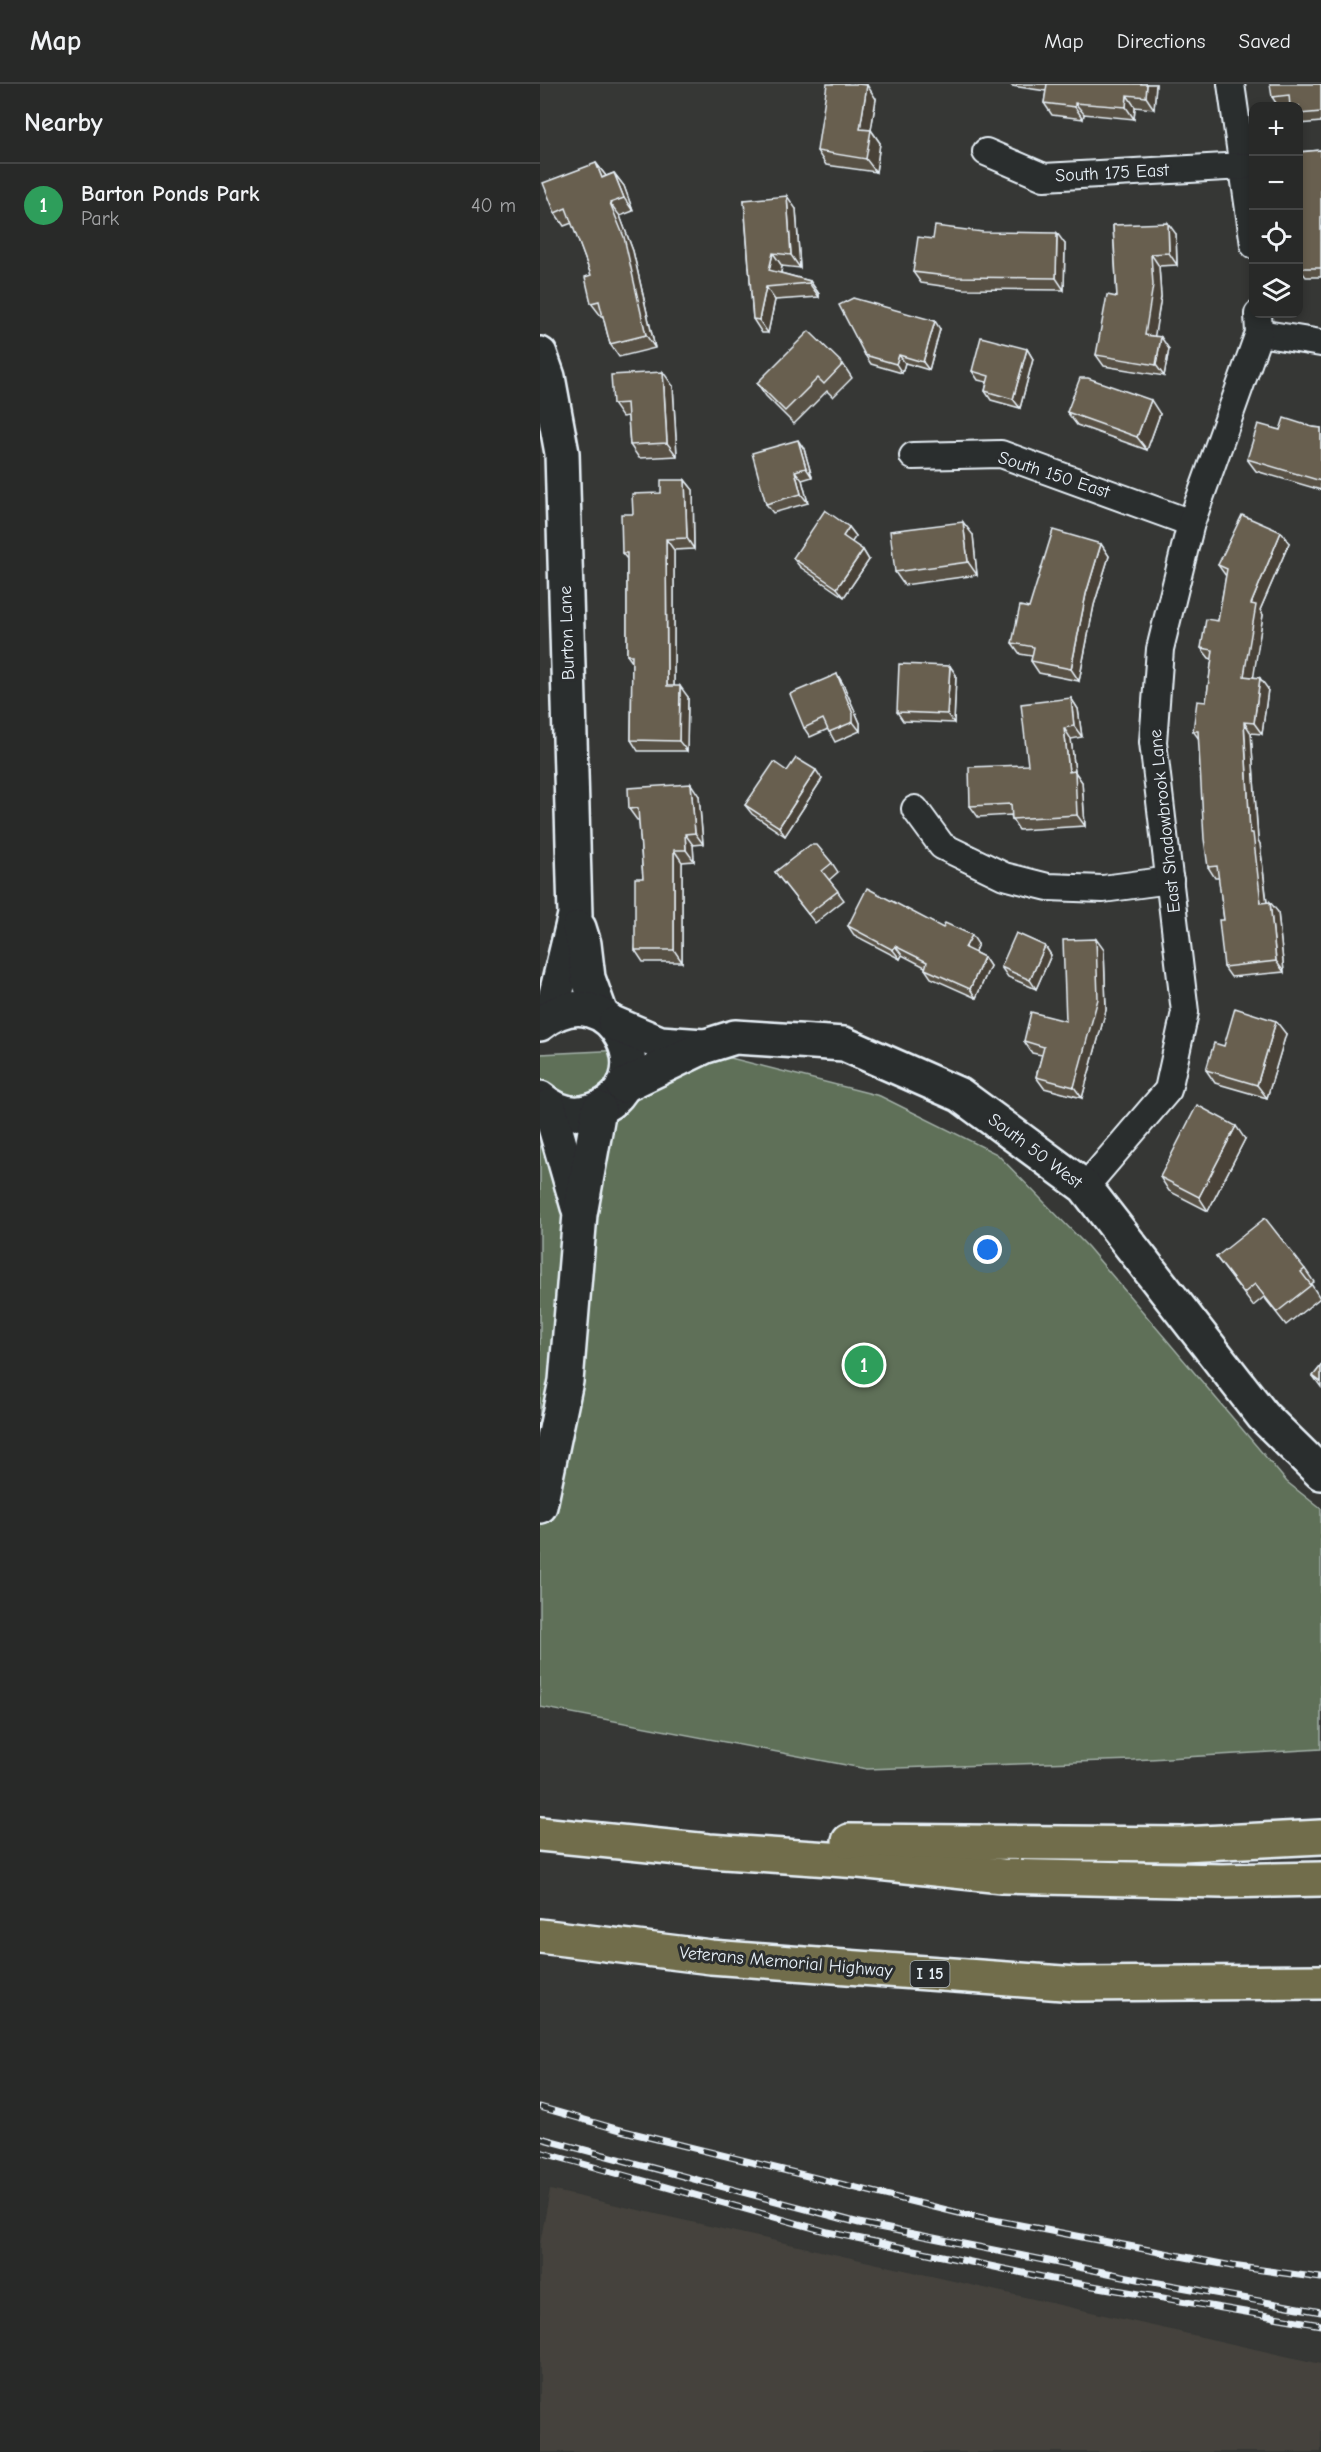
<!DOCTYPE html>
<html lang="en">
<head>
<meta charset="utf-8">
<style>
  body { margin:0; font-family:"Comic Neue",sans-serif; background:#343534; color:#f1f3f6 }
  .controls { position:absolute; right:18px; top:18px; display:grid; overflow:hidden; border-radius:12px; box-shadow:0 3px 9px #0003 }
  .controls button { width:54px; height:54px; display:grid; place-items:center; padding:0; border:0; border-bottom:2px solid #444545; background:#282928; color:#f1f3f6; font:30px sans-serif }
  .you { position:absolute; left:448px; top:1166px; width:21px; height:21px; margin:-15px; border:4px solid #fff; border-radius:50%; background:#1a73e8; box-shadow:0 0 0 9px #1a73e833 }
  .badge { display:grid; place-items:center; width:39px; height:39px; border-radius:50%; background:#bca0f2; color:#fff; font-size:20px; font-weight:700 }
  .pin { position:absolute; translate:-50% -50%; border:3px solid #fff; box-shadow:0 2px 6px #0006 }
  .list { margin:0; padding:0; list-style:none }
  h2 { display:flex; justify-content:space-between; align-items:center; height:78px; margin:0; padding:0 24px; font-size:26px }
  h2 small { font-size:20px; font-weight:400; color:#a5a6a8 }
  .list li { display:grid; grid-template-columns:39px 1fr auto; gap:18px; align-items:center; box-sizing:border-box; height:84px; padding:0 24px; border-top:2px solid #444545 }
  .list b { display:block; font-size:22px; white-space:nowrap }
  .list p { margin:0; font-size:20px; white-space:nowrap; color:#a5a6a8 }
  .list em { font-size:20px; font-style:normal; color:#a5a6a8 }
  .icon { flex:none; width:33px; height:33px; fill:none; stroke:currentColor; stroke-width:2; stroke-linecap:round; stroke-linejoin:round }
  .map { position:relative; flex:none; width:781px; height:2368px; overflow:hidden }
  header { display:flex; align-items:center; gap:36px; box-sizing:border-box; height:84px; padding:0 30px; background:#282928; border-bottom:2px solid #444545 }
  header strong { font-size:28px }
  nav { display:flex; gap:33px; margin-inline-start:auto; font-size:21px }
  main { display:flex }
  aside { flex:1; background:#282928 }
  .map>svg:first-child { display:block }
</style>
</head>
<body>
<header>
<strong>Map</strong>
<nav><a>Map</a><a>Directions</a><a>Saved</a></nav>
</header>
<main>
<aside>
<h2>Nearby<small></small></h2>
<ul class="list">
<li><span class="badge" style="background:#2e9e5b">1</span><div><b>Barton Ponds Park</b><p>Park</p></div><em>40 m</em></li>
</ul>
</aside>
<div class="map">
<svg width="781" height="2368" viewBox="0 0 781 2368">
  <rect width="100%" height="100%" fill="#363735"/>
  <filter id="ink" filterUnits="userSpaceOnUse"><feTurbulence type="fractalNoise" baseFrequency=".0167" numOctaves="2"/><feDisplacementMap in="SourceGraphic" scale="12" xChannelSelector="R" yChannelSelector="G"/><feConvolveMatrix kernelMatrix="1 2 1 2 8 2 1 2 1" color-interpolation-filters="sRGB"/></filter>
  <g filter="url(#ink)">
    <path fill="#45433d" d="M 10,2106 L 781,2280 L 781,2368 L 0,2368 L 0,2160 Z"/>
    <path fill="#5e6f58" stroke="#a3b0a8" stroke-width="1.5" d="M 147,963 L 340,1012 L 457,1070 L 548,1163 L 747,1398 L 781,1425 L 781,1665 L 593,1676 L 327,1685 L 0,1623 L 0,970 Z"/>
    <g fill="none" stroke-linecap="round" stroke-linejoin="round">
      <g stroke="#e8f1f8" stroke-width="30">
        <g id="street">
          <path d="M 691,0 L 714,161"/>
          <path d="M 446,68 L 504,93 L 704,82"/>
          <path d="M 719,249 L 781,259"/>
          <path d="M 373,372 L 461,370 L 651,439"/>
          <path d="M 375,725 L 402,762 L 464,792 L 508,803 L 563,805 L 630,796"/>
          <path d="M 545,1103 L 628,1006 L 645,928 L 613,658 L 620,565 L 651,439 L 719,249 L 718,230"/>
        </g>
      </g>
      <g stroke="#e8f1f8" stroke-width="38">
        <g id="secondary">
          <path d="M 0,270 L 8,293 L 22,369 L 35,831 L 11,931"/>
          <path d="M 39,844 L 44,860 L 48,894 L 61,930"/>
          <path d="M 0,940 C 72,882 130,1005 50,1027 C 32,1033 14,1026 0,1014"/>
          <path d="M 75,940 L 120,959 L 164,962"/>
          <path d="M 83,1002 L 166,962 L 195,953 L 304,960 L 420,1011 L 545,1103 L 723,1332 L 781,1389"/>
          <path d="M 9,1022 L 38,1123"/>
          <path d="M 0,1422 L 26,1297 L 40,1130 L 59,1025"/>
        </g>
      </g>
      <g stroke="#e8f1f8" stroke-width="38">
        <g id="highway">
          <path d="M 0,1750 L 169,1767 L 319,1777 L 462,1792 L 682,1797 L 781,1795"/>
          <path d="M 309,1757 L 643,1760 L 781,1753"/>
          <path d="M 0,1852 L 171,1873 L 536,1900 L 781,1898"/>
        </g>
      </g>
      <use href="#street" stroke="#2a2d2e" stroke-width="26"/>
      <use href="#secondary" stroke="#2a2d2e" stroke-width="33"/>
      <use href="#highway" stroke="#716d4b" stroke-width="33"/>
      <g stroke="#e8f1f8" stroke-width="7">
        <g id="rail">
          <path d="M 0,2023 L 80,2046 L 423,2130 L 692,2182 L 781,2194"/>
          <path d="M 0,2054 L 319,2139 L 613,2198 L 781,2228"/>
          <path d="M 0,2068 L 288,2148 L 512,2195 L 781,2241"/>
        </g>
      </g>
      <use href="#rail" stroke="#2a2d2e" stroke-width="4.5" stroke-dasharray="14" stroke-linecap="butt"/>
    </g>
    <g fill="#595144" stroke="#e8f1f8" stroke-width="1.5">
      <path d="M 470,0 L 616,0 L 614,25 L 595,23 L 594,35 L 544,30 L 543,35 L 512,31 L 504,19 L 506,7 L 472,2 Z"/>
      <path d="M 781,0 L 781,38 L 759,40 L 759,22 L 750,21 L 738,22 L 732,13 Z"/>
      <path d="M 336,15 L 331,46 L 340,59 L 336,88 L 286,81 L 277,67 Z"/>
      <path d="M 781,66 L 781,193 L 766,193 L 759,184 L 760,174 L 759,174 L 759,68 Z"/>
      <path d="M 56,79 L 66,92 L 74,89 L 84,102 L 93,127 L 80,132 L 93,167 L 115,264 L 79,273 L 70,260 L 63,232 L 61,232 L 51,219 L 51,191 L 32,139 L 24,142 L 15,129 Z"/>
      <path d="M 204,116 L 256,125 L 260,184 L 242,182 L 241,189 L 270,197 L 279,210 L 279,213 L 235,216 L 228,249 L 222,249 L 213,235 Z"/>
      <path d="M 573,141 L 636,150 L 637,181 L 619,182 L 621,213 L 614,252 L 629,265 L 624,292 L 564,282 L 556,271 L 577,213 Z"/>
      <path d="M 393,155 L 525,160 L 524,206 L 423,205 L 381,199 L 373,188 Z"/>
      <path d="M 400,245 L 389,286 L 365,279 L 362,289 L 331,280 L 325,271 Z"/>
      <path d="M 487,265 L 493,275 L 480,324 L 451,316 L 445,307 L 447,298 L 438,296 L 432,287 Z"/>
      <path d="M 303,280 L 312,294 L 293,313 L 287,307 L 254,340 L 226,312 L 217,299 Z"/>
      <path d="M 133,302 L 137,372 L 99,374 L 90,361 L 88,332 L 82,333 L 73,320 Z"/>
      <path d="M 527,328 L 620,330 L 607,366 L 537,341 Z"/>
      <path d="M 772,343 L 781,344 L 781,406 L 716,387 L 707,375 L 740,346 Z"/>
      <path d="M 264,365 L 272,393 L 262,396 L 268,419 L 233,429 L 226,420 Z"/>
      <path d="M 145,396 L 153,406 L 154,465 L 134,466 L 134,602 L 148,613 L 147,667 L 98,667 L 91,656 L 92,578 L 87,571 L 87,475 L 82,469 L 93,430 L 121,409 Z"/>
      <path d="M 309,443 L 316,452 L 311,458 L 323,466 L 329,476 L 304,513 L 260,483 L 253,474 Z"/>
      <path d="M 433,451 L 437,491 L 364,501 L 355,488 Z"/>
      <path d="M 749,459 L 720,526 L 723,531 L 713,593 L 728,605 L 722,650 L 711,649 L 718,756 L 720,760 L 727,818 L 738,828 L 744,888 L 691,893 L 684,883 L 684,836 L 679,794 L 675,794 L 668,783 L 659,655 L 653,647 L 666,618 L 672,575 L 669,574 L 661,564 L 678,537 L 686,492 L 678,481 Z"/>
      <path d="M 561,460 L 569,472 L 554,521 L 539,597 L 499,589 L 491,577 L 492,572 L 480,570 L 472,559 L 489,524 Z"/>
      <path d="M 410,582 L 416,591 L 414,639 L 363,637 L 357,628 Z"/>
      <path d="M 297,590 L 303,600 L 320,639 L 320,647 L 295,658 L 288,645 L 270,653 L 264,644 Z"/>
      <path d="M 531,614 L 538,625 L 542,653 L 531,655 L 535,688 L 542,698 L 545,742 L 479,746 L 472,735 L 471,731 L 438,733 L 430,722 L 488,681 Z"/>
      <path d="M 247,687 L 282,695 L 245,752 L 212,730 L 205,721 Z"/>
      <path d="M 159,712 L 163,760 L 153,761 L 154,777 L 142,778 L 142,878 L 103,878 L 95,866 L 103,794 L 99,736 L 97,736 L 89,725 Z"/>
      <path d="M 292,779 L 298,788 L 289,796 L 304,816 L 275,839 L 235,788 Z"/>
      <path d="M 308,842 L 403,844 L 438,860 L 434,868 L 444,873 L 450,882 L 436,914 L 391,894 L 385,885 L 385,883 L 362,871 L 360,875 L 314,851 Z"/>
      <path d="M 505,862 L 511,871 L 496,905 L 468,893 L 461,883 Z"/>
      <path d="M 564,866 L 566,926 L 542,1014 L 504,1004 L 496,993 L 502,971 L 492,969 L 484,957 L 526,937 Z"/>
      <path d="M 746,950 L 727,1014 L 675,999 L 666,986 L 684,962 Z"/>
      <path d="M 705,1055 L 668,1127 L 629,1107 L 620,1093 Z"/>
      <path d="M 676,1173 L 765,1185 L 774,1198 L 771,1200 L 780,1214 L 746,1241 L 724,1213 L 713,1222 Z"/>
      <path d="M 781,1282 L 781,1303 L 773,1292 Z"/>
    </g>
    <g fill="#494237" stroke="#e8f1f8" stroke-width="1.5">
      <path d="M 607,0 L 616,0 L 614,25 L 606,13 Z"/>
      <path d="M 327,1 L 336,15 L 331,46 L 340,59 L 336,88 L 326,75 L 320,45 Z"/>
      <path d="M 587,11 L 595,23 L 594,35 L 586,23 Z"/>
      <path d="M 535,19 L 544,30 L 543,35 L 535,23 Z"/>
      <path d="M 56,79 L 66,92 L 62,94 Z"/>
      <path d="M 74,89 L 84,102 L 93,127 L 84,114 Z"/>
      <path d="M 247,112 L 256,125 L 260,184 L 251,171 Z"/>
      <path d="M 70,119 L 80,132 L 93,167 L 115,264 L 106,251 Z"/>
      <path d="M 628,139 L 636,150 L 637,181 L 629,169 Z"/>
      <path d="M 517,149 L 525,160 L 524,206 L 516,194 Z"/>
      <path d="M 233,169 L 242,182 L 239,199 L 229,186 Z"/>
      <path d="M 611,170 L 619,182 L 621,213 L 613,262 L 605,251 Z"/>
      <path d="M 270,197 L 279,210 L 279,213 L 269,199 Z"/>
      <path d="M 226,203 L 235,216 L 228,249 L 219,236 Z"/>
      <path d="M 395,237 L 400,245 L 389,286 L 383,278 Z"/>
      <path d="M 621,253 L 629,265 L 624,292 L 616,281 Z"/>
      <path d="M 487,265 L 493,275 L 480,324 L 473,315 Z"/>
      <path d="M 359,271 L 365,279 L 362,289 L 356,280 Z"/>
      <path d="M 123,288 L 133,302 L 137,372 L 127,359 Z"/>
      <path d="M 611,316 L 620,330 L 607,366 L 597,353 Z"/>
      <path d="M 258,356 L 264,365 L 272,393 L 266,384 Z"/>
      <path d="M 255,387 L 262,396 L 268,419 L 261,410 Z"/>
      <path d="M 145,396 L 153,406 L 154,465 L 147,454 Z"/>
      <path d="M 423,438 L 433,451 L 437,491 L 428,478 Z"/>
      <path d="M 309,443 L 316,452 L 309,462 L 303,452 Z"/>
      <path d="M 741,448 L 749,459 L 720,526 L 723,531 L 712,603 L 704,592 L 711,520 Z"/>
      <path d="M 126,455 L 134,466 L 134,612 L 127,602 Z"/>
      <path d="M 561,460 L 569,472 L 554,521 L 539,597 L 531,585 L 546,510 Z"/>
      <path d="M 323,466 L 329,476 L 304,513 L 297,504 Z"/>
      <path d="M 410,582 L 416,591 L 414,639 L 407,630 Z"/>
      <path d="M 297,590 L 303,600 L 320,639 L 320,647 L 313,638 Z"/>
      <path d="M 720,594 L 728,605 L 722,650 L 714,639 Z"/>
      <path d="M 140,602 L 148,613 L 147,667 L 139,657 Z"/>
      <path d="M 531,614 L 538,625 L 542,653 L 534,642 Z"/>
      <path d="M 704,638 L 711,649 L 718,756 L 720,760 L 728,829 L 721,819 L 710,749 Z"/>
      <path d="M 524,644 L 531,655 L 535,688 L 542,698 L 545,742 L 537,731 L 529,688 Z"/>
      <path d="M 276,686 L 282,695 L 245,752 L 239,743 Z"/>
      <path d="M 151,700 L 159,712 L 163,760 L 155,749 Z"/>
      <path d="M 145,750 L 153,761 L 154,777 L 146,766 Z"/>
      <path d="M 134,766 L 142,778 L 142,878 L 134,866 Z"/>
      <path d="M 730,818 L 738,828 L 744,888 L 736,877 Z"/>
      <path d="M 432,851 L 438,860 L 432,874 L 425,864 Z"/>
      <path d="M 556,855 L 564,866 L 566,926 L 542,1014 L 534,1003 Z"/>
      <path d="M 355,862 L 362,871 L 360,875 L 353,866 Z"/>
      <path d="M 505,862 L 511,871 L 496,905 L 490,896 Z"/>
      <path d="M 444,873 L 450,882 L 436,914 L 430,905 Z"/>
      <path d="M 736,937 L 746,950 L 727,1014 L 717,1001 Z"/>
      <path d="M 696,1042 L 705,1055 L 668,1127 L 659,1113 Z"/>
    </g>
    <g fill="#685e4f" stroke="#e8f1f8" stroke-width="1.5">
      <path d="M 287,0 L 317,0 L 327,1 L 320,45 L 331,46 L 326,75 L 277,67 Z"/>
      <path d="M 507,0 L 607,0 L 606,13 L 587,11 L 586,23 L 535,19 L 535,23 L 504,19 Z"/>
      <path d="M 730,0 L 781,0 L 781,28 L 759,30 L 759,22 L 750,22 L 749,11 L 732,13 Z"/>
      <path d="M 781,66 L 781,184 L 759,184 L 760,165 L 759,165 L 759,68 Z"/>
      <path d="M 56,79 L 62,94 L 74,89 L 84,114 L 70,119 L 84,153 L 106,251 L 70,260 L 59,217 L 51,219 L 45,193 L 51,191 L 26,124 L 15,129 L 3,99 Z"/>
      <path d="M 247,112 L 251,171 L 233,169 L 229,186 L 270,197 L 269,199 L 226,203 L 219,236 L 213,235 L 204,116 Z"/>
      <path d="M 628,139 L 629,169 L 611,170 L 613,201 L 605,251 L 621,253 L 616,281 L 556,271 L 567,211 L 577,213 L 573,141 Z"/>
      <path d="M 395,142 L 443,148 L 517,149 L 516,194 L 415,193 L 373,188 L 378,153 L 393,155 Z"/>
      <path d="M 313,214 L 395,237 L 383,278 L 359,271 L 356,280 L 325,271 L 299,221 Z"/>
      <path d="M 269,247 L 303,280 L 284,300 L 278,294 L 245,327 L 217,299 Z"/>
      <path d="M 441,253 L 487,265 L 473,315 L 445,307 L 449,292 L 432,287 Z"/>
      <path d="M 123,288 L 127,359 L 90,361 L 87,319 L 73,320 L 71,291 Z"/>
      <path d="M 540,294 L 548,294 L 611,316 L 597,353 L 527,328 Z"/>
      <path d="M 744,334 L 772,343 L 781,344 L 781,397 L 707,375 L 718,340 L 740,346 Z"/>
      <path d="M 258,356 L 266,384 L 255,387 L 261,410 L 226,420 L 212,369 Z"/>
      <path d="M 121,396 L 145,396 L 147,454 L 126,455 L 127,602 L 140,602 L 139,657 L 91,656 L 92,571 L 87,571 L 87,469 L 82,469 L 81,430 L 93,430 L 92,410 L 121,409 Z"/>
      <path d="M 285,426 L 309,443 L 303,452 L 323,466 L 297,504 L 253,474 Z"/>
      <path d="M 702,431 L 741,448 L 711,520 L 716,521 L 704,592 L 720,594 L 714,639 L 704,638 L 710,749 L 713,749 L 721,819 L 730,818 L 736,877 L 684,883 L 679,836 L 684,836 L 677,782 L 668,783 L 664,755 L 658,647 L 653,647 L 657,617 L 666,618 L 673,566 L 661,564 L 666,535 L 678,537 L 687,485 L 678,481 Z"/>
      <path d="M 423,438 L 428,478 L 355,488 L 350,447 Z"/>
      <path d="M 513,446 L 561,460 L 546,510 L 531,585 L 491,577 L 494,563 L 472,559 L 480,522 L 489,524 Z"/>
      <path d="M 359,580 L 410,582 L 407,630 L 357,628 Z"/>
      <path d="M 297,590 L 313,630 L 313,638 L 289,648 L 283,635 L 264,644 L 250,610 Z"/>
      <path d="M 531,614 L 534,642 L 524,644 L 529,688 L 535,687 L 537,731 L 472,735 L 471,720 L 430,722 L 429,683 L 488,681 L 481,620 Z"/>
      <path d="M 256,674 L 276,686 L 239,743 L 205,721 L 234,678 L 247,687 Z"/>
      <path d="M 151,700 L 155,749 L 145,750 L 146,766 L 134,766 L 134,866 L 95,866 L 95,794 L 103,794 L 98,724 L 89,725 L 88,704 Z"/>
      <path d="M 270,761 L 277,761 L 292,779 L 282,787 L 298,807 L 268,830 L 235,788 Z"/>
      <path d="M 327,804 L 403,844 L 405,839 L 432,851 L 425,864 L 444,873 L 430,905 L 385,885 L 387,878 L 355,862 L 353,866 L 308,842 Z"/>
      <path d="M 476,849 L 505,862 L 490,896 L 461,883 Z"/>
      <path d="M 556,855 L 558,915 L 534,1003 L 496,993 L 504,963 L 484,957 L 491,928 L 526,937 L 523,856 Z"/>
      <path d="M 695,924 L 736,937 L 717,1001 L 666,986 L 674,959 L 684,962 Z"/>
      <path d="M 657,1021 L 696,1042 L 659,1113 L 620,1093 Z"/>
      <path d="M 725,1134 L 765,1185 L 761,1188 L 771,1201 L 737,1228 L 715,1200 L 704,1209 L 676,1173 Z"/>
      <path d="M 781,1282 L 781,1298 L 773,1292 Z"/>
    </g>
  </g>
  <g text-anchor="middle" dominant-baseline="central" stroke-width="6" stroke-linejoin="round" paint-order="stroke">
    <rect fill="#2a2d2e" stroke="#afb6bb" stroke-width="1.5" x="370.5" y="1877" width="39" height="26" rx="4.5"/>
    <g font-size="16" font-weight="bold" fill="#e8f1f8">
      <text x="390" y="1890">I 15</text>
    </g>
    <g font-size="18" fill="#e8f1f8" stroke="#2a2d2e">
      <text transform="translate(572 89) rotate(-3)">South 175 East</text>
      <text transform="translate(514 391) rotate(18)">South 150 East</text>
      <text transform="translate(27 549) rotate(-92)">Burton Lane</text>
      <text transform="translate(625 737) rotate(-96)">East Shadowbrook Lane</text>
      <text transform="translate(495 1067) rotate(37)">South 50 West</text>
      <text transform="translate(246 1878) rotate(5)">Veterans Memorial Highway</text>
    </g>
  </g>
</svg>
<div class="controls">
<button>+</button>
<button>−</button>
<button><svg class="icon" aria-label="locate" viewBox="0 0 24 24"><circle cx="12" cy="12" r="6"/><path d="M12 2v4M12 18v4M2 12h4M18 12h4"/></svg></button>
<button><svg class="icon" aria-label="layers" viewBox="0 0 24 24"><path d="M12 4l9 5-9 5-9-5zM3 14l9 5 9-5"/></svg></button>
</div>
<div class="you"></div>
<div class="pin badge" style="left:324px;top:1281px;background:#2e9e5b">1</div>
</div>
</main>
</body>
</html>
